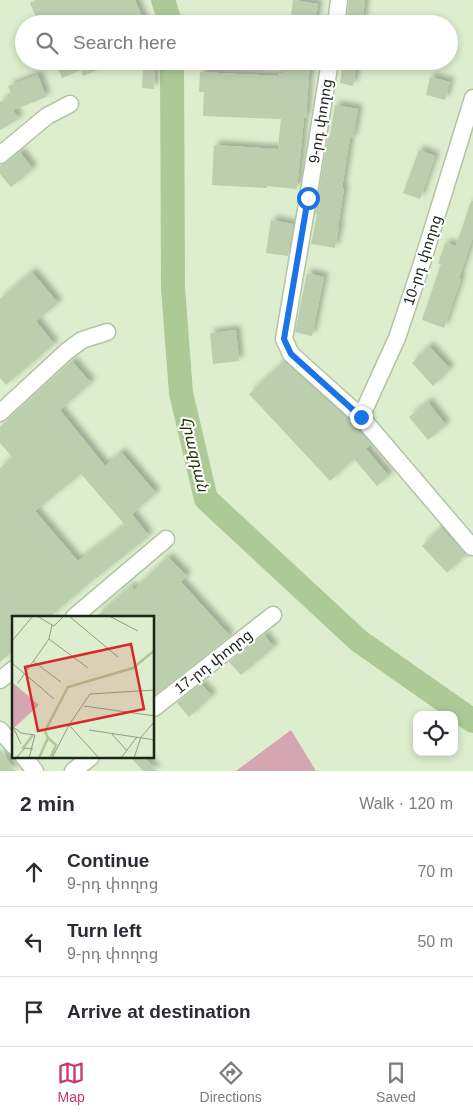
<!DOCTYPE html>
<html lang="en">
<head>
<meta charset="utf-8">
<style>
  body { margin:0; font-family:Helvetica,"Noto Sans Armenian",sans-serif; background:#f7f7f7; color:#2b2b33 }
  .controls { position:absolute; right:15px; bottom:15px; display:grid; overflow:hidden; border-radius:10px; box-shadow:0 2px 8px #0003 }
  .controls button { width:45px; height:45px; display:grid; place-items:center; padding:0; border:0; border-bottom:1px solid #e1e1e2; background:#fff; color:#2b2b33; font:25px sans-serif }
  .stop { position:absolute; width:15px; height:15px; margin:-11px; border:4px solid #1a73e8; border-radius:50%; background:#fff }
  .stop.end { background:#1a73e8; border-color:#fff; box-shadow:0 1px 5px #0008 }
  .list { margin:0; padding:0; list-style:none }
  h2 { display:flex; justify-content:space-between; align-items:center; height:65px; margin:0; padding:0 20px; font-size:21px }
  h2 small { font-size:16px; font-weight:400; color:#7c7c81 }
  .list li { display:grid; grid-template-columns:32px 1fr auto; gap:15px; align-items:center; box-sizing:border-box; height:70px; padding:0 20px; border-top:1px solid #e1e1e2 }
  .list b { display:block; font-size:19px; white-space:nowrap }
  .list p { margin:0; font-size:16px; white-space:nowrap; color:#7c7c81 }
  .list em { font-size:16px; font-style:normal; color:#7c7c81 }
  .icon { flex:none; width:28px; height:28px; fill:none; stroke:currentColor; stroke-width:2; stroke-linecap:round; stroke-linejoin:round }
  .map { position:relative; flex:none; width:473px; height:771px; overflow:hidden }
  .search { position:absolute; background:#fff; box-shadow:0 2px 8px #0003; left:15px; right:15px; top:15px; height:55px; display:flex; align-items:center; gap:12px; box-sizing:border-box; padding:0 18px; border-radius:28px; color:#7c7c81; font-size:19px }
  .sheet { height:275px; background:#fff }
  nav { display:flex; justify-content:space-around; align-items:center; box-sizing:border-box; height:70px; border-top:1px solid #e1e1e2; background:#fff; font-size:14px; color:#7c7c81 }
  nav a { display:grid; justify-items:center; gap:2px }
  nav .on { color:#c4396f }
  .map>svg:first-child { display:block }
</style>
</head>
<body>
<div class="map">
<svg width="473" height="771" viewBox="0 0 473 771">
  <defs>
    <filter id="shadow"><feDropShadow dx="4.5" dy="-4.5" stdDeviation="2.5" flood-color="#0004"/></filter>
  </defs>
  <rect width="100%" height="100%" fill="#dceece"/>
  <path fill="#d4a6b2" d="M 291,730 L 316,771 L 236,771 Z"/>
  <g fill="none" stroke-linecap="round" stroke-linejoin="round">
    <g stroke="#acc996" stroke-width="24">
      <path d="M 163,0 L 171,24"/>
      <path d="M 172,61 L 173,288 L 181,393 L 206,499 L 359,641 L 473,721"/>
    </g>
  </g>
  <g fill="#bbceae" fill-rule="evenodd" filter="url(#shadow)">
    <path d="M 36,0 L 135,0 L 145,24 L 39,24 L 30,3 Z"/>
    <path d="M 293,0 L 318,4 L 315,24 L 290,24 Z"/>
    <path d="M 349,0 L 365,0 L 362,24 L 346,24 Z"/>
    <path d="M 55,61 L 118,61 L 83,76 L 81,70 L 62,78 Z"/>
    <path d="M 143,61 L 155,61 L 154,89 L 142,88 Z"/>
    <path d="M 286,61 L 310,61 L 306,118 L 304,118 L 297,189 L 267,186 L 267,188 L 212,185 L 214,145 L 278,149 L 281,119 L 203,116 L 204,92 L 199,92 L 200,72 L 278,76 L 278,73 L 284,74 Z"/>
    <path d="M 343,61 L 357,61 L 353,86 L 340,83 Z"/>
    <path d="M 38,75 L 46,97 L 13,110 L 19,119 L 0,130 L 0,102 L 12,95 L 8,86 Z"/>
    <path d="M 430,77 L 450,82 L 445,100 L 426,95 Z"/>
    <path d="M 335,105 L 358,109 L 353,138 L 350,138 L 342,188 L 344,189 L 338,227 L 339,227 L 335,248 L 311,244 L 317,214 L 315,214 L 328,136 L 330,136 Z"/>
    <path d="M 419,150 L 435,156 L 420,199 L 403,193 Z"/>
    <path d="M 20,152 L 33,169 L 11,187 L 0,174 L 0,166 Z"/>
    <path d="M 471,201 L 473,201 L 473,237 L 459,278 L 461,279 L 444,328 L 422,320 L 441,264 L 438,264 L 445,243 L 456,246 Z"/>
    <path d="M 271,220 L 293,224 L 288,256 L 266,253 Z"/>
    <path d="M 32,272 L 58,303 L 36,321 L 54,344 L 6,385 L 0,378 L 0,299 Z"/>
    <path d="M 307,273 L 324,277 L 312,336 L 295,332 Z"/>
    <path d="M 236,330 L 239,361 L 213,364 L 210,333 Z"/>
    <path d="M 429,346 L 450,369 L 433,386 L 412,363 Z"/>
    <path d="M 72,361 L 91,383 L 60,410 L 105,466 L 121,452 L 156,493 L 132,514 L 149,536 L 96,578 L 96,577 L 50,617 L 14,617 L 14,650 L 0,662 L 0,468 L 13,458 L 0,443 L 0,427 ZM 81,474 L 125,525 L 78,561 L 35,511 Z"/>
    <path d="M 284,361 L 350,421 L 371,444 L 366,449 L 389,476 L 377,486 L 354,459 L 330,481 L 249,394 Z"/>
    <path d="M 428,402 L 446,425 L 428,440 L 409,417 Z"/>
    <path d="M 441,528 L 466,554 L 447,573 L 422,546 Z"/>
    <path d="M 168,557 L 187,576 L 181,582 L 230,636 L 154,696 L 154,617 L 96,617 L 131,586 L 134,590 Z"/>
    <path d="M 264,635 L 274,647 L 241,675 L 229,662 Z"/>
    <path d="M 201,684 L 212,696 L 189,717 L 177,703 Z"/>
    <path d="M 0,749 L 15,771 L 0,771 Z"/>
    <path d="M 130,757 L 144,757 L 157,771 L 143,771 Z"/>
  </g>
  <g fill="none" stroke-linecap="round" stroke-linejoin="round">
    <g stroke="#b2c4a4" stroke-width="19">
      <g id="minor">
        <path d="M 336,24 L 339,0"/>
        <path d="M 330,61 L 308,198 L 284,339 L 291,354 L 361,417 L 472,547 L 473,546"/>
        <path d="M 0,155 L 47,116 L 70,104"/>
        <path d="M 0,413 L 67,351 L 82,340 L 107,332"/>
        <path d="M 361,417 L 397,338 L 422,263 L 473,98"/>
        <path d="M 74,617 L 166,539"/>
        <path d="M 0,680 L 14,669"/>
        <path d="M 154,708 L 273,615"/>
        <path d="M 0,730 L 14,746"/>
        <path d="M 24,757 L 35,771"/>
        <path d="M 73,771 L 91,757"/>
      </g>
    </g>
    <use href="#minor" stroke="#fff" stroke-width="16"/>
  </g>
  <g fill="none" stroke-linecap="round" stroke-linejoin="round">
    <path stroke="#1a73e8" stroke-width="6" d="M 308,198 L 284,339 L 291,354 L 361,417"/>
  </g>
  <g text-anchor="middle" dominant-baseline="central" stroke-width="4" stroke-linejoin="round" paint-order="stroke">
    <g font-size="15" fill="#1d2418" stroke="#fff">
      <text transform="translate(320 121) rotate(-81)">9-րդ փողոց</text>
      <text transform="translate(422 260) rotate(-72)">10-րդ փողոց</text>
      <text transform="translate(213 661) rotate(-38)">17-րդ փողոց</text>
    </g>
    <g font-size="16" font-style="italic" fill="#223b03" stroke="#fff">
      <text transform="translate(195 454) rotate(77)">Հրազդան</text>
    </g>
  </g>
  <g transform="translate(12 616)">
    <rect width="142" height="142" fill="#dceece"/>
    <path d="M 0,66 L 27,89 L 3,111 L 0,109 Z" fill="#d4a6b2"/>
    <path fill="none" stroke="#acc996" stroke-width="2.5" d="M 36,122 L 44,129 L 39,140M 10,133 L 21,119M 27,142 L 36,122 L 33,115 L 56,71 L 121,52 L 143,34"/>
    <path fill="none" stroke="#909d85" stroke-width="1" d="M 25,0 L 42,10 L 52,0M 57,0 L 106,41M 97,0 L 126,15M 37,23 L 76,52M 0,25 L 21,0M 21,45 L 49,66M 0,47 L 42,83M 6,67 L 37,23 L 40,9M 72,90 L 143,100M 0,110 L 9,117 L 23,119 L 17,142M 1,111 L 9,128M 77,114 L 143,124M 100,118 L 115,135M 4,142 L 13,132 L 21,133M 40,142 L 57,109M 87,142 L 57,109 L 78,78 L 143,74M 109,142 L 125,121M 122,142 L 129,121 L 143,105"/>
    <path fill="#d62828" fill-opacity="0.15" stroke="#d62828" stroke-width="2.5" d="M 119,28 L 132,93 L 26,115 L 13,51 Z"/>
    <rect width="142" height="142" fill="none" stroke="#1d2418" stroke-width="2.5"/>
  </g>
</svg>
<div class="controls">
<button><svg class="icon" aria-label="locate" viewBox="0 0 24 24"><circle cx="12" cy="12" r="6"/><path d="M12 2v4M12 18v4M2 12h4M18 12h4"/></svg></button>
</div>
<div class="stop" style="left:308px;top:198px"></div>
<div class="stop end" style="left:361px;top:417px"></div>
<div class="search"><svg class="icon" aria-label="search" viewBox="0 0 24 24"><circle cx="10" cy="10" r="6"/><path d="M15 15l6 6"/></svg>Search here</div>
</div>
<section class="sheet">
<h2>2 min<small>Walk · 120 m</small></h2>
<ul class="list">
<li><svg class="icon" aria-label="ahead" viewBox="0 0 24 24"><path d="M12 20V5M6 11l6-6 6 6"/></svg><div><b>Continue</b><p>9-րդ փողոց</p></div><em>70 m</em></li>
<li><svg class="icon" aria-label="left" viewBox="0 0 24 24"><path d="M17 20v-9H6M10 6l-5 5 5 5"/></svg><div><b>Turn left</b><p>9-րդ փողոց</p></div><em>50 m</em></li>
<li><svg class="icon" aria-label="arrive" viewBox="0 0 24 24"><path d="M6 21V4h12l-3 4 3 4H6"/></svg><div><b>Arrive at destination</b></div></li>
</ul>
</section>
<nav>
<a class="on"><svg class="icon" aria-label="map" viewBox="0 0 24 24"><path d="M3 6l6-2 6 2 6-2v14l-6 2-6-2-6 2zM9 4v14M15 6v14"/></svg>Map</a>
<a><svg class="icon" aria-label="directions" viewBox="0 0 24 24"><path d="M12 3l9 9-9 9-9-9zM9 14v-3h6M13 9l2 2-2 2"/></svg>Directions</a>
<a><svg class="icon" aria-label="saved" viewBox="0 0 24 24"><path d="M7 4h10v16l-5-4-5 4z"/></svg>Saved</a>
</nav>
</body>
</html>
